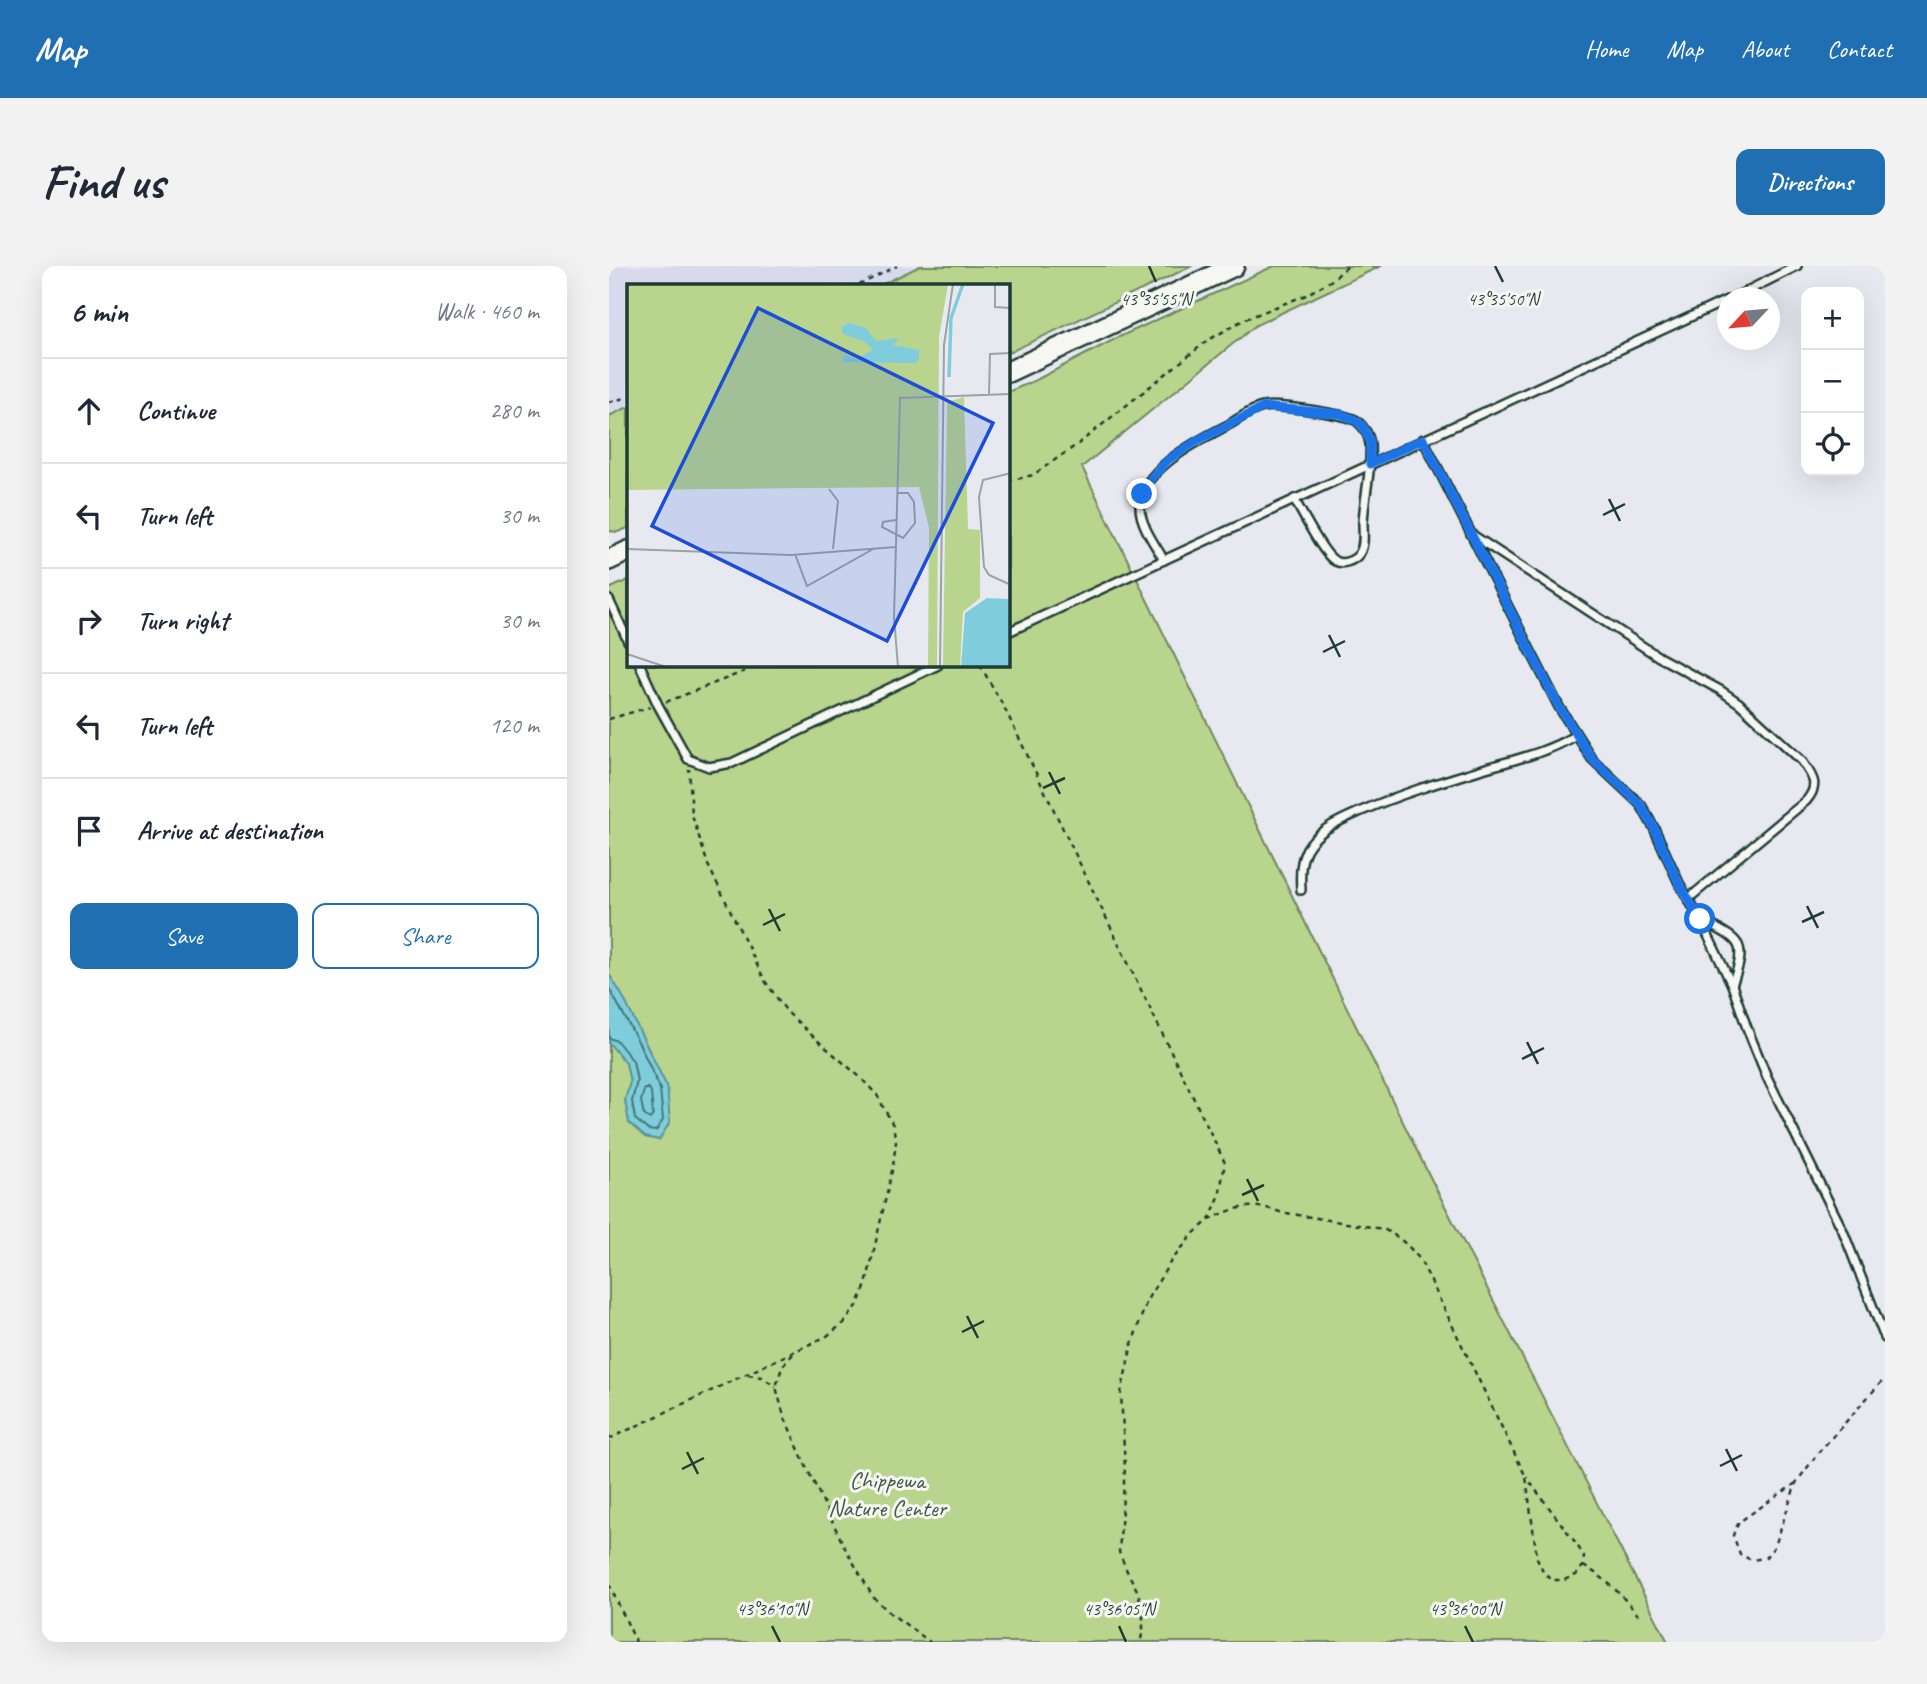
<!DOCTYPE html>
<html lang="en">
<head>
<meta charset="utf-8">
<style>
  body { margin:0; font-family:Caveat,sans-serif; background:#f2f2f3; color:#1f2937 }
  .controls { position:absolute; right:21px; top:21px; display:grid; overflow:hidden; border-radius:14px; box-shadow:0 7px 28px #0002 }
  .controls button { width:63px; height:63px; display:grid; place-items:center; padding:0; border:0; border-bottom:2px solid #e0e1e3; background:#fff; color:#1f2937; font:35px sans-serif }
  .compass { position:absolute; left:1108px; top:21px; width:63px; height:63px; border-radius:50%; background:#fff; box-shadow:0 7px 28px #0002; rotate:244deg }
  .stop { position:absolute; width:21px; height:21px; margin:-16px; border:5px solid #1a73e8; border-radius:50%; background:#fff }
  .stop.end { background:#1a73e8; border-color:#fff; box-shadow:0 2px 7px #0008 }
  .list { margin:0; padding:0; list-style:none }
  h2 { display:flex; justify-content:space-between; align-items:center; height:91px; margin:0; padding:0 28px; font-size:30px }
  h2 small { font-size:23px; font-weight:400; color:#747a83 }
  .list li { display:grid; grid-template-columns:46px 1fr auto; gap:21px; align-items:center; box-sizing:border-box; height:105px; padding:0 28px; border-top:2px solid #e0e1e3 }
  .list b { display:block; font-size:26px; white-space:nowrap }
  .list em { font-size:23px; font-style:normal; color:#747a83 }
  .actions { display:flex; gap:14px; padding:21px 28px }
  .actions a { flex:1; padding:16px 0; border:2px solid #1f6fb2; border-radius:14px; text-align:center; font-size:24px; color:#1f6fb2 }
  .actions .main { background:#1f6fb2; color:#fff }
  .icon { flex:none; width:38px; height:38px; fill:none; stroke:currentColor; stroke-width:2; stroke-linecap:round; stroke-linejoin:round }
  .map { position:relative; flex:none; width:1276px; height:1376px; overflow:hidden; border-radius:14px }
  header { display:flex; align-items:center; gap:42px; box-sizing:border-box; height:98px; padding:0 35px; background:#1f6fb2; color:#fff }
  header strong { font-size:33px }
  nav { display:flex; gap:38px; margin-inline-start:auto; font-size:24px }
  .intro { display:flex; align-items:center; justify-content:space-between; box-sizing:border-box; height:168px; padding:0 42px }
  h1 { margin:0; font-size:49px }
  .button { padding:18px 32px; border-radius:14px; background:#1f6fb2; color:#fff; font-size:24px; font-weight:700 }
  main { display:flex; gap:42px; padding:0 42px }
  aside { flex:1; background:#fff; border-radius:14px; box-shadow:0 7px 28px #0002 }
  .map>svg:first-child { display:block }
</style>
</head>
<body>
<header>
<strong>Map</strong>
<nav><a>Home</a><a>Map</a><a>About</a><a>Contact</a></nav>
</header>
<div class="intro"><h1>Find us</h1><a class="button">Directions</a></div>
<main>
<aside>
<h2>6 min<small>Walk · 460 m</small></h2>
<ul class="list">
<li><svg class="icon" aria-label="ahead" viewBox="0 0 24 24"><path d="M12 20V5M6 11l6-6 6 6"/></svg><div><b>Continue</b></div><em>280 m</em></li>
<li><svg class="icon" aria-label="left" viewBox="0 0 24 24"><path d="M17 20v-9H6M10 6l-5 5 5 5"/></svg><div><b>Turn left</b></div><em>30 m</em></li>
<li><svg class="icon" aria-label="right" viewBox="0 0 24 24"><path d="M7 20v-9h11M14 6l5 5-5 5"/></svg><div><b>Turn right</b></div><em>30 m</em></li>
<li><svg class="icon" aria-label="left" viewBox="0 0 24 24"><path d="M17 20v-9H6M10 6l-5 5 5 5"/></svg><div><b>Turn left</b></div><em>120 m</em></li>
<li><svg class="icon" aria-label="arrive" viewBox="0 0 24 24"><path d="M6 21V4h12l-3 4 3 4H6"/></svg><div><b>Arrive at destination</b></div></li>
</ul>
<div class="actions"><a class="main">Save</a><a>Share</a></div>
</aside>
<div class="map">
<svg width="1276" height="1376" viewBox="0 0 1276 1376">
  <rect width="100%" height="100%" fill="#e8e9f0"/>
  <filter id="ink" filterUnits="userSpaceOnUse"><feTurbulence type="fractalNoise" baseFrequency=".0143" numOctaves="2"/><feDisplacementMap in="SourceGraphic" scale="14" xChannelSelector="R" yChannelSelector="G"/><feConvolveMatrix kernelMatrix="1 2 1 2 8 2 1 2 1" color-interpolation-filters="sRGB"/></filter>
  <g filter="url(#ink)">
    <path fill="#d7daed" d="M 0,0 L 311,0 L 272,19 L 19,19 L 19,141 L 0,150 Z"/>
    <g fill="#b9d48c" stroke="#6c8860" stroke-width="2">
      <path d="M 311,0 L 583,0 L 399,87 L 399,19 L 272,19 Z"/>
      <path d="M 665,0 L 772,0 L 647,59 L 473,201 L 815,899 L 1059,1376 L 0,1376 L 0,323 L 19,314 L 19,399 L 399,399 L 399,126 L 429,113 L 508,72 Z"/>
      <path d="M 19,141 L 19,262 L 9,266 L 0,265 L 0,150 Z"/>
    </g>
    <path fill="#7fcddc" stroke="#599399" stroke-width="2" d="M 0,708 L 13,729 L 58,821 L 61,856 L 50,874 L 36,871 L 20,857 L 16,834 L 21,816 L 17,797 L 0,777 Z"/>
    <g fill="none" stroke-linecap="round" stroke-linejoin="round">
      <g stroke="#457777" stroke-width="2">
        <path d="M 0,722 L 31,779 L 51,823 L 54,854 L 47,865 L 39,864 L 26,853 L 23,835 L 28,815 L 24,795 L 8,775 L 0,772"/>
        <path d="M 39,822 L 42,826 L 44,849 L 41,853 L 35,849 L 32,835 L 35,824 Z"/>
      </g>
      <g stroke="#1f3d34" stroke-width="12">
        <g id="lane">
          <path d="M 1124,32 L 1188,0"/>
          <path d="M 814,173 L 950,441 L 983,493 L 1032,539 L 1045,562 L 1070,617 L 1091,653 L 1123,719 L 1138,762 L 1158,811 L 1234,965 L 1276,1072"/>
          <path d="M 862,268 L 1050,391 L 1111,424 L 1130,437 L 1193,495 C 1204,511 1211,519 1197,535 L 1079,633"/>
          <path d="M 555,294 C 546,279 531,258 531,241 C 530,203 593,173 621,158 C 631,152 643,143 654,141 C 667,138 738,148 748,155 C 755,161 760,169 761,178 C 763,204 755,231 754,257 C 754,267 756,280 750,288 C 745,295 733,299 726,295 C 714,289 693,246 685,233"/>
          <path d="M 0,334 L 19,375"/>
          <path d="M 399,366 L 1118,34"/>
          <path d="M 31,399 L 49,439 L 79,493 L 100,501 L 123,497 L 329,399"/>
          <path d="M 692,624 C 691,608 691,591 701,578 C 713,562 732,554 750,546 C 791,528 834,515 877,502 C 908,493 939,486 967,469"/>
          <path d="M 1093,654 C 1130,675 1140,674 1123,719"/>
        </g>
      </g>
      <g stroke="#1f3d34" stroke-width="24">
        <g id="secondary">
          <path d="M 399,106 L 625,0"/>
          <path d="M 0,294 L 19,285"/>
        </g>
      </g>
      <g stroke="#1f3d34" stroke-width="2.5" stroke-dasharray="5 5" stroke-linecap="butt">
        <path d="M 250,19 L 288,0"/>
        <path d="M 0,136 L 19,131"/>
        <path d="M 399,215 L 424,209 L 469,178 L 598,75 L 634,54 L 697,29 L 723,14 L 739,0"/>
        <path d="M 371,399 L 395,441 L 616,897 L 610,931 L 600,954 L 584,968 L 560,998 L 538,1034 L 523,1078 L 512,1127 L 516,1202 L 510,1286 L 518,1305 L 529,1326 L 534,1349 L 534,1366 L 531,1376"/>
        <path d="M 57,436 L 152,399"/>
        <path d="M 0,453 L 41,441"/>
        <path d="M 600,954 C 625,941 644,936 671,946 L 774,963 C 791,971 801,981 812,995 L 917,1211 L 928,1292 L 935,1307 L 944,1314 L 955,1314 L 967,1309 L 974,1300 L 975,1290 L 966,1276 L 917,1211"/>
        <path d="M 184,1088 L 173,1101 L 167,1121 L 175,1150 L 197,1200 L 235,1280 L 264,1331 L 281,1347 L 321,1376"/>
        <path d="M 139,1109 L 153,1111 L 167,1121"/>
        <path d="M 0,1173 L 218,1070 L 235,1057 L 248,1040 L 257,1019 L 284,900 L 287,876 L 284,859 L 268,829 L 251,811 L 208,774 L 178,746 L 156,715 L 99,599 L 83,549 L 80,503"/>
        <path d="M 1187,1217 L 1130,1256 L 1124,1269 L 1131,1288 L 1142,1294 L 1156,1292 L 1166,1280 L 1187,1217 L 1209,1187 L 1276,1112"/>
        <path d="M 974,1300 C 997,1311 1013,1330 1029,1349"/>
        <path d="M 0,1318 L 27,1376"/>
      </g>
      <use href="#lane" stroke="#f6f6f2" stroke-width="7"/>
      <use href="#secondary" stroke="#f6f6f2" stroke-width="19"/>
    </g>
  </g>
  <g fill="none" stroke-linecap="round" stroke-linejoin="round" filter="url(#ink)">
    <path stroke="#1a73e8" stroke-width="9" d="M 533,228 L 544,210 L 559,194 L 591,173 L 655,141 L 731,148 L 744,153 L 753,159 L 761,175 L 761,198 L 814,173 L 950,441 L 983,493 L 1032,539 L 1045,562 L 1070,617 L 1091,653"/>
  </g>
  <path fill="none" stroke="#1f3d34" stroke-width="2.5" d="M 540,0 L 547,16M 886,0 L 894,16M 1000,233 L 1011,255M 994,249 L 1016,238M 720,369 L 731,391M 714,386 L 736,375M 440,506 L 451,528M 434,522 L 456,512M 1198,640 L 1209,662M 160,643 L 171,665M 1193,656 L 1215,646M 154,659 L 176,648M 918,776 L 929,798M 913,793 L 935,782M 638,913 L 649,935M 633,929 L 655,919M 358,1050 L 369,1072M 353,1066 L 375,1055M 1117,1183 L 1128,1205M 78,1186 L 89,1208M 1111,1200 L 1133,1189M 73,1203 L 95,1192M 163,1360 L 171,1376M 510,1360 L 517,1376M 856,1360 L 864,1376"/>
  <g text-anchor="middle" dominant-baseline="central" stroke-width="6" stroke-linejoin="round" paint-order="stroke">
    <g font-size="24" fill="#3e5b46" stroke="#f6f6f2">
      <text x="278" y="1214">Chippewa<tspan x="278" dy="28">Nature Center</tspan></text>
    </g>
  </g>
  <g transform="translate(18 18)">
    <rect width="383" height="383" fill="#e8e9f0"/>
    <path d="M 0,0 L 321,0 L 312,53 L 310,383 L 301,383 L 302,244 L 292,203 L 0,206 ZM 337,113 L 341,245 L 353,246 L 353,314 L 336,328 L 333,383 L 316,383 L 320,118 Z" fill="#b9d48c"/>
    <path d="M 223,39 L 239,44 L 249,57 L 272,54 L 266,61 L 292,66 L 292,75 L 289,79 L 215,78 L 218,71 L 229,75 L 246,66 L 238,58 L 216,50 L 214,43 ZM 360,314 L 383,315 L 383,383 L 334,383 L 338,329 Z" fill="#7fcddc"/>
    <path fill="none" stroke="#7fcddc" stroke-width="3.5" d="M 322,93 L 324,34 L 336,0"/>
    <path fill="none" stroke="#98a4a5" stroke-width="2" d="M 368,0 L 368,23 L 384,24M 362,110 L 363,70 L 384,69M 384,189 L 356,196 L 352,213 L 357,283 L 362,291 L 384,301M 202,205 L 211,217 L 206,265M 269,236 L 256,238 L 255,243 L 276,254 L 288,239 L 287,218 L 281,209 L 270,209M 0,265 L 164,271 L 269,263M 168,270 L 180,302 L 248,264M 0,370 L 39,383M 271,383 L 267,333 L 273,114 L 384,110M 313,383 L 317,61 L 326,0"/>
    <path fill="#1d4ed8" fill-opacity="0.15" stroke="#1d4ed8" stroke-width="3.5" d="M 131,24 L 366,139 L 260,357 L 25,242 Z"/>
    <rect width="383" height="383" fill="none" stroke="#1f3d34" stroke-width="3.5"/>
  </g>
  <g font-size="18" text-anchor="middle" fill="#1f3d34" stroke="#f6f6f2" stroke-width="6" stroke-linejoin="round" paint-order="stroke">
    <text x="894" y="39">43°35'50"N</text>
    <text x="547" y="39">43°35'55"N</text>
    <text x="163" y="1349">43°36'10"N</text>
    <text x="510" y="1349">43°36'05"N</text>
    <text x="856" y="1349">43°36'00"N</text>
  </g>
</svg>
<div class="controls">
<button>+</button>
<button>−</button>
<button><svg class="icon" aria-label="locate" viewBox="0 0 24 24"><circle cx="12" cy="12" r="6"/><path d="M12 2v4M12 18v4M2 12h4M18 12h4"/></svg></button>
</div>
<svg class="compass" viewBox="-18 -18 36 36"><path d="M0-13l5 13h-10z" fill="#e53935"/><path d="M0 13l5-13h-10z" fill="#747a83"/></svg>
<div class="stop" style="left:1091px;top:653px"></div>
<div class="stop end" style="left:533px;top:228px"></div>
</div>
</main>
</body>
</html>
